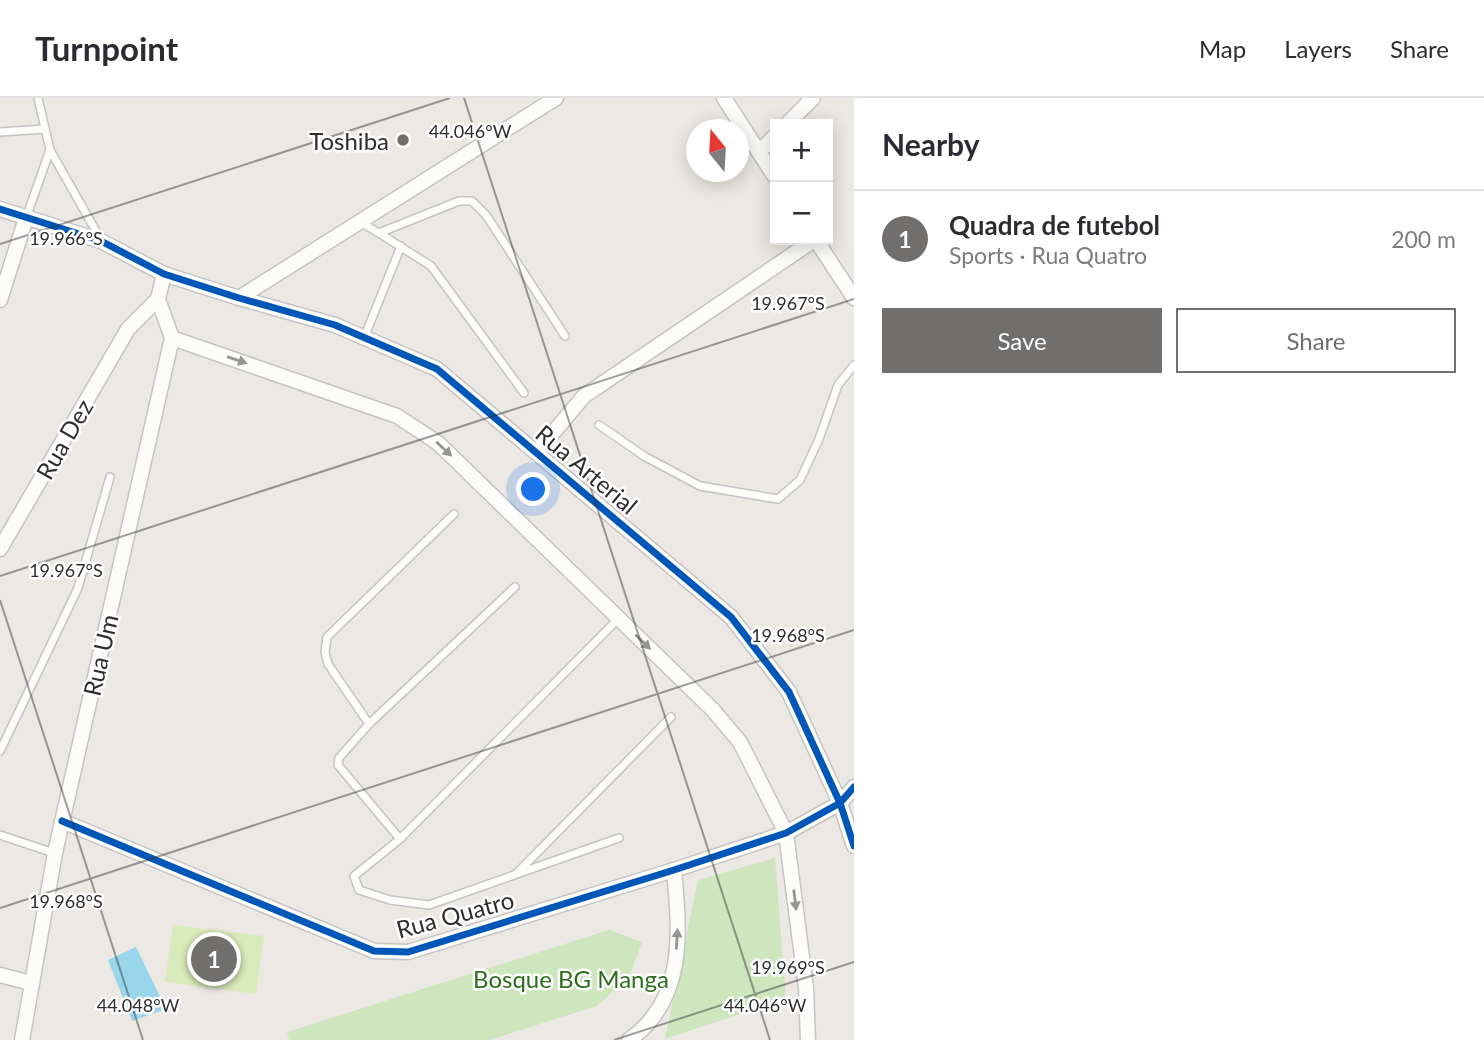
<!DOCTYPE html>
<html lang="en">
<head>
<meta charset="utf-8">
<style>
  body { margin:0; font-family:Lato,sans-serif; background:#f2f2f3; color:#2b2b33 }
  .controls { position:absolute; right:21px; top:21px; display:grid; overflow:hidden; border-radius:0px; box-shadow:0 4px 18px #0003 }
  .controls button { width:63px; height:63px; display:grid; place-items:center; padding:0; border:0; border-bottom:2px solid #e1e1e2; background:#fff; color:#2b2b33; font:35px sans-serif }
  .compass { position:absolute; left:686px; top:21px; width:63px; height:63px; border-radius:50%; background:#fff; box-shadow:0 4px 18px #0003; rotate:342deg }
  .you { position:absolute; left:534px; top:392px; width:24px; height:24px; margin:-18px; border:5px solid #fff; border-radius:50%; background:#1a73e8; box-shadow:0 0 0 10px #1a73e833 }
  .badge { display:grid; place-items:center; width:46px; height:46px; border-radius:50%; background:#706f6e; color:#fff; font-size:23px; font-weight:700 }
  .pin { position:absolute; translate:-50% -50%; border:4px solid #fff; box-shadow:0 2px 7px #0006 }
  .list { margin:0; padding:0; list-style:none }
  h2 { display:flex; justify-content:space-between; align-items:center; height:91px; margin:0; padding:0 28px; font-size:30px }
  h2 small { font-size:23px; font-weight:400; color:#7c7c81 }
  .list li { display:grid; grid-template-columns:46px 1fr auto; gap:21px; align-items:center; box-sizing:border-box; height:98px; padding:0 28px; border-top:2px solid #e1e1e2 }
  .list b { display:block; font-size:26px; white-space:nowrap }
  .list p { margin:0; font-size:23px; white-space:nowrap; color:#7c7c81 }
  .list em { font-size:23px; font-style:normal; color:#7c7c81 }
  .actions { display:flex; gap:14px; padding:21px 28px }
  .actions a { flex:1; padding:16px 0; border:2px solid #706f6e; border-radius:0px; text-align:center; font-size:24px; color:#706f6e }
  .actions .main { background:#706f6e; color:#fff }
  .map { position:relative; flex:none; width:854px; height:942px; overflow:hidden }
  header { display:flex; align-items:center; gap:42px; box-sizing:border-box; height:98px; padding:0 35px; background:#fff; border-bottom:2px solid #e1e1e2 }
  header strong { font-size:33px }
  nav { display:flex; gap:38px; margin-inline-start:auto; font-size:24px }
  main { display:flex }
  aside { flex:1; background:#fff }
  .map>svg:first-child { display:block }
</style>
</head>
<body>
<header>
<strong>Turnpoint</strong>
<nav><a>Map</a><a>Layers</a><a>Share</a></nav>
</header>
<main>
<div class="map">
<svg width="854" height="942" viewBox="0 0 854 942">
  <rect width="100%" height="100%" fill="#ece8e4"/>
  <g fill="#cee6be">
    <path d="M 775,760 L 786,901 L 665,941 L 698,782 Z"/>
    <path d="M 609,832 L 642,844 L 629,879 L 597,908 L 489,942 L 289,942 L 287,934 Z"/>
  </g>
  <path fill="#d9eabb" d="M 173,827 L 264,838 L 256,896 L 165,884 Z"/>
  <path fill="#99d6ec" d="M 136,849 L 166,911 L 132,923 L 108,862 Z"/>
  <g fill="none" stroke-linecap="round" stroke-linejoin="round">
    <g stroke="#c5c4c5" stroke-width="10">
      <g id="lane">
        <path d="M 38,0 L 50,52 L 101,142"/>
        <path d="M 0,34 L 45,31"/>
        <path d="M 26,120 L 50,52"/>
        <path d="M 360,124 L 379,135 L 459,103 L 472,103 L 486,117 L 565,238"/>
        <path d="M 379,135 L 431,168 L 524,295"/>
        <path d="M 364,240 L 401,148"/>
        <path d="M 599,327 L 644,358 L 700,388 L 778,401 L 800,382 L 819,341 L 838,287 L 854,267"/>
        <path d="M 618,521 L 400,741 L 354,778 L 359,792 L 390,802 L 429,807 L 619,740"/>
        <path d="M 369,626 L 328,566 L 325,554 L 327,539 L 454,416"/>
        <path d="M 0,653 L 78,490 L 110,379"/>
        <path d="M 0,737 L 54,755"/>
        <path d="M 400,741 L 338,667 L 339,660 L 369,626 L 515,489"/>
        <path d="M 517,775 L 671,619"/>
      </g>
    </g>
    <g stroke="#c5c4c5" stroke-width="17">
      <g id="street">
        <path d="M 724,0 L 775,79"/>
        <path d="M 787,26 L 813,0"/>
        <path d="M 759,54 L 775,38"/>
        <path d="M 0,111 L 101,143 L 164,176 L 239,200 L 335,227 L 437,271 L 731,519 L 789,594 L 840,705 L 854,748"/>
        <path d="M 816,142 L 854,200"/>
        <path d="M 239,200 L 556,0"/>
        <path d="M 0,202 L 26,120"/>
        <path d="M 172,240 L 397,318 L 438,345 L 712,611 L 740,644 L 786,735 L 806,890 L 808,942"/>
        <path d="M 537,354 L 584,298 L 814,142"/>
        <path d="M 0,451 L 128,231 L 158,201"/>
        <path d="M 62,723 L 374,853 L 408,854 L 674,772 L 786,735 L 840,705 L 854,689"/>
        <path d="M 0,877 L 31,885"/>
        <path d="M 22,942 L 55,755 L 172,240 L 158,201 L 164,176"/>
        <path d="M 629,942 C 686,902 680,834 674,772"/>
      </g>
    </g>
    <use href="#lane" stroke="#fcfcfb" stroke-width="7"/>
    <use href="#street" stroke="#fcfcfb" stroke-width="14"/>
    <g stroke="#fff" stroke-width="11">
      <g id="cycleway">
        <path d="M 0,111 L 101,143 L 164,176 L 239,200 L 335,227 L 437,271 L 731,519 L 789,594 L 840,705 L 854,748"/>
        <path d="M 62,723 L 374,853 L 408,854 L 674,772 L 786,735 L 840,705 L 854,689"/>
      </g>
    </g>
    <use href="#cycleway" stroke="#0057b8" stroke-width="7"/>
  </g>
  <defs><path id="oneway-solid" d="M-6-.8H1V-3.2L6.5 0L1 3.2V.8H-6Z" transform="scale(1.75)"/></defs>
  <g fill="#959594">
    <use href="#oneway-solid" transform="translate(237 262) rotate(19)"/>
    <use href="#oneway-solid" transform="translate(444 351) rotate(43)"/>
    <use href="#oneway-solid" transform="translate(643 544) rotate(44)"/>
    <use href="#oneway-solid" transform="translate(795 802) rotate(83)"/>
    <use href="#oneway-solid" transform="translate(677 841) rotate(-86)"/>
  </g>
  <path fill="none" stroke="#2e2e2e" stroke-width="2" stroke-opacity="0.45" d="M 464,0 L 770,942M 0,146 L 450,0M 0,478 L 854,201M 0,502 L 143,942M 0,810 L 854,532M 614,942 L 854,864"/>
  <circle fill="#706f6e" stroke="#fff" stroke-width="2.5" cx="403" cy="42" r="7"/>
  <g text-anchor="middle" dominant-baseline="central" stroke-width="5" stroke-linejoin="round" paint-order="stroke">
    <g font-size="24" fill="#2e2e2e" stroke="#fff" text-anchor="end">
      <text x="389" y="42">Toshiba</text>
    </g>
    <g font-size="24" fill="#2e2e2e" stroke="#fff">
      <text transform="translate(64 341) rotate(-60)">Rua Dez</text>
      <text transform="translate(587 371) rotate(40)">Rua Arterial</text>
      <text transform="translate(100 557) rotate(-77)">Rua Um</text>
      <text transform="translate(455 816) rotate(-15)">Rua Quatro</text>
    </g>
    <g font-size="24" fill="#2c6e1b" stroke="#fff">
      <text x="571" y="880">Bosque BG Manga</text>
    </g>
  </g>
  <g font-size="18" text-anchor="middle" fill="#2e2e2e" stroke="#fff" stroke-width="5" stroke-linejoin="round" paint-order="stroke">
    <text x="470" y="40">44.046°W</text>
    <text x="66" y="147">19.966°S</text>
    <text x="788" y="212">19.967°S</text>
    <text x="66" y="479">19.967°S</text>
    <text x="788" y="544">19.968°S</text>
    <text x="66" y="810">19.968°S</text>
    <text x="788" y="876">19.969°S</text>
    <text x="765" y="914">44.046°W</text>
    <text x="138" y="914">44.048°W</text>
  </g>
</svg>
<div class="controls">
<button>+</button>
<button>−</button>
</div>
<svg class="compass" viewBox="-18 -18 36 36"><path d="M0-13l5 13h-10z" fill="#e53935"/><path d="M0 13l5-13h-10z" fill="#7c7c81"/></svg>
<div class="you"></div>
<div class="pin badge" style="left:214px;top:861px">1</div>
</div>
<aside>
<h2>Nearby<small></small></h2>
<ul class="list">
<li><span class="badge">1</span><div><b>Quadra de futebol</b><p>Sports · Rua Quatro</p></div><em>200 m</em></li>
</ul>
<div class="actions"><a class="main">Save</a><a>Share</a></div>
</aside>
</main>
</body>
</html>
